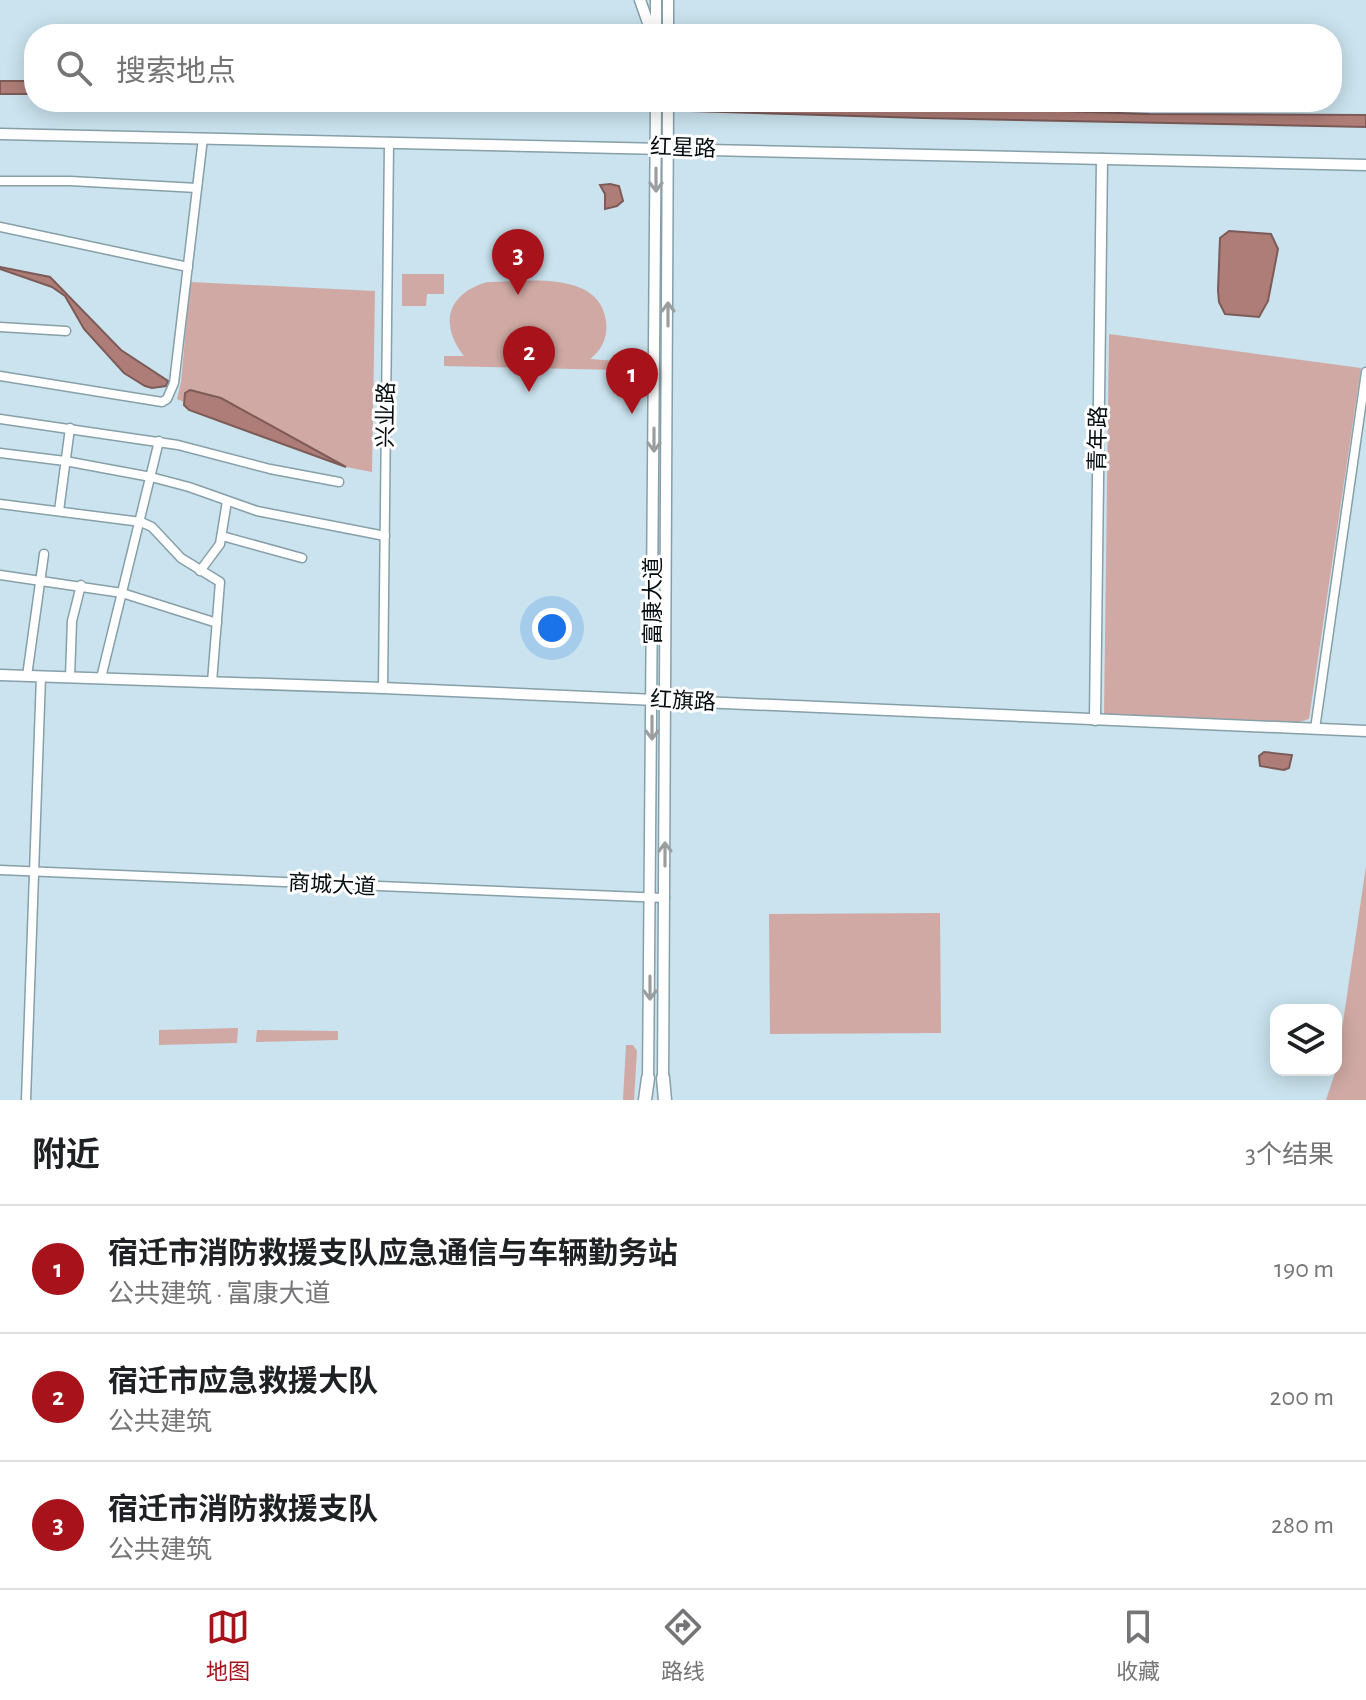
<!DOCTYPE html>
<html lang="zh">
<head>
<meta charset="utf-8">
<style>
  body { margin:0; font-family:"Alegreya Sans","Noto Sans SC",sans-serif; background:#f2f2f2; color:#202124 }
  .controls { position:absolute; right:24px; bottom:24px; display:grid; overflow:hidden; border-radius:16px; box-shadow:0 4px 20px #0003 }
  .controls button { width:72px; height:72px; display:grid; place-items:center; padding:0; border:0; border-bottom:2px solid #e0e0e0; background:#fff; color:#202124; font:40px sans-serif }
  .you { position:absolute; left:552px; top:628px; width:28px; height:28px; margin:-20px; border:6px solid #fff; border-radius:50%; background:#1a73e8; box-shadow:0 0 0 12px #1a73e833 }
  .badge { display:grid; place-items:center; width:52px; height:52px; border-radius:50%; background:#a7121b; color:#fff; font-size:26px; font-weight:700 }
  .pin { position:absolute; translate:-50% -66px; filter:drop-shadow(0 2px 4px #0008) }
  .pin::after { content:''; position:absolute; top:42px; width:28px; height:24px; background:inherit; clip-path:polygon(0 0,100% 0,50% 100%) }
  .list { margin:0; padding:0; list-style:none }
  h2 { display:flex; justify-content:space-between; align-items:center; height:104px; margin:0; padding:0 32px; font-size:34px }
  h2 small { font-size:26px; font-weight:400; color:#757577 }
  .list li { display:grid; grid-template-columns:52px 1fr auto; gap:24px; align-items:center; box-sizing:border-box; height:128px; padding:0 32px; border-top:2px solid #e0e0e0 }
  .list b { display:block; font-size:30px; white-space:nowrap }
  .list p { margin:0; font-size:26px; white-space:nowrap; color:#757577 }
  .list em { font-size:26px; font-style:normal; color:#757577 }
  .icon { flex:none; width:44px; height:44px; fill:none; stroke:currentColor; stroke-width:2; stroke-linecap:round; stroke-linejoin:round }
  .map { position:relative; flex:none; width:1366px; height:1100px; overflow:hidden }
  .search { position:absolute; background:#fff; box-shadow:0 4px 20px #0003; left:24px; right:24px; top:24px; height:88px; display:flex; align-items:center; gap:20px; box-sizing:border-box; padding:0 28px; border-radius:32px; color:#757577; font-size:30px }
  .sheet { height:488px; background:#fff }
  nav { display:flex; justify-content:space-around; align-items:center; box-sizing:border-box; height:112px; border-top:2px solid #e0e0e0; background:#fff; font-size:22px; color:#757577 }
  nav a { display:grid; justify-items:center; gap:4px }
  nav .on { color:#a7121b }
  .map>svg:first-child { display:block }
</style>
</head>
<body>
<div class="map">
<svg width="1366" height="1100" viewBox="0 0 1366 1100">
  <rect width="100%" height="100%" fill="#cae3ee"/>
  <g fill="#d0a9a4">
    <path d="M 402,274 L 444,274 L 444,294 L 427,294 L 426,306 L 402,306 Z"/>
    <path d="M 190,282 L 375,291 L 372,472 L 346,467 L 177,399 L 181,382 Z"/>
    <path d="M 487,282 C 524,282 599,269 606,321 C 608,337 602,350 590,359 L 618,361 L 618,370 L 444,366 L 444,356 L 464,356 C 439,324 447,294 487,282 Z"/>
    <path d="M 1109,334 L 1361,368 L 1309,719 L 1299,722 L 1104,714 Z"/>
    <path d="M 1366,866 L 1366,1100 L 1326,1100 L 1336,1070 Z"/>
    <path d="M 940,913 L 941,1033 L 770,1034 L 769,914 Z"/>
    <path d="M 238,1028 L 237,1043 L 159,1045 L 159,1030 Z"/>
    <path d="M 257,1030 L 338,1031 L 338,1040 L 256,1042 Z"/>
    <path d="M 626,1045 L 633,1045 L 637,1051 L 634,1100 L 623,1100 Z"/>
  </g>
  <g fill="#af7d77" stroke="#7c5b58" stroke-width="2">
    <rect x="0" y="81" width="34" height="13"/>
    <path d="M 393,102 L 793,102 L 1149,114 L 1366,115 L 1366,127 L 923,118 Z"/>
    <path d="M 610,184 L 619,186 L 623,201 L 617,206 L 605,209 L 605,194 L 600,185 Z"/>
    <path d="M 1229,231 L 1271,234 L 1278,249 L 1268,301 L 1259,317 L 1225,314 L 1219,302 L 1218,290 L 1220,238 Z"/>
    <path d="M 0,267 L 50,277 L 121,350 L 168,381 L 166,386 L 152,388 L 145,386 L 124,373 L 84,329 L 65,296 L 52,287 L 0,269 Z"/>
    <path d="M 190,390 L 221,398 L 346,467 L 189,410 L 184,405 L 185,393 Z"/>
    <path d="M 1264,752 L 1292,755 L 1289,768 L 1284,770 L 1260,766 L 1259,756 Z"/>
  </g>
  <path fill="#cae3ee" d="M 635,102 L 687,102 L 687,116 L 634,114 Z"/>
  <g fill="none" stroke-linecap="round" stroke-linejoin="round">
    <g stroke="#869fa8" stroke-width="11">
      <g id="minor">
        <path d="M 0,181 L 70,181 L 197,188"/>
        <path d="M 0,227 L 188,267"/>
        <path d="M 0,327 L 66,331"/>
        <path d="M 0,376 L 162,402 L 167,399 L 174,383 L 203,138"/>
        <path d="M 0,419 L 178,445 L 270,469 L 339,482"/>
        <path d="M 0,453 L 65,461 L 151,477 L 189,487 L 257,511 L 385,536"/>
        <path d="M 0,504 L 141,522 L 152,527 L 181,558 L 220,582 L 212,682"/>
        <path d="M 59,511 L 70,428"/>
        <path d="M 222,536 L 302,558"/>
        <path d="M 200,571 L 220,544 L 227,501"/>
        <path d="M 0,575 L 122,593 L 217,623"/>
        <path d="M 27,676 L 44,554"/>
        <path d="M 70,677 L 72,621 L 81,585"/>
        <path d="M 101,678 L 159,441"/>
        <path d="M 383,688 L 389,142"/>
        <path d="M 1315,729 L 1366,372"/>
        <path d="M 0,870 L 665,898"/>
        <path d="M 26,1100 L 41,676"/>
      </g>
    </g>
    <g stroke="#869fa8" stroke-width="13">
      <g id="tertiary">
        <path d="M 640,0 L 652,34"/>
        <path d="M 656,0 L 656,34"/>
        <path d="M 668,34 L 668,0"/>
        <path d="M 0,134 L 1366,165"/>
        <path d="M 0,675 L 383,688 L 1366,731"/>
        <path d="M 1095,720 L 1102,159"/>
        <path d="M 648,1084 L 656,102"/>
        <path d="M 663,1086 L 668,102"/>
      </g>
    </g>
    <g stroke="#869fa8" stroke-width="15">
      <g id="primary">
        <path d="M 663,1078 L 665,1100"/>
        <path d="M 645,1100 L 648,1078"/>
      </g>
    </g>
    <use href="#minor" stroke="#fff" stroke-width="8"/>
    <use href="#tertiary" stroke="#fff" stroke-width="10"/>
    <use href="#primary" stroke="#fff" stroke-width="12"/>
  </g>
  <defs><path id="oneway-shaft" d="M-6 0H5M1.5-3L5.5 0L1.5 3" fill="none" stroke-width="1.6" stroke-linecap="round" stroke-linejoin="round" transform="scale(2)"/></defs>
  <g stroke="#9b9e9f">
    <use href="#oneway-shaft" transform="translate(656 180) rotate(90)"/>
    <use href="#oneway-shaft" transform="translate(668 314) rotate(-90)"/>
    <use href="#oneway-shaft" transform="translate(654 440) rotate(90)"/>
    <use href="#oneway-shaft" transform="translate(652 728) rotate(90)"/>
    <use href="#oneway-shaft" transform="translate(665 854) rotate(-90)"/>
    <use href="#oneway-shaft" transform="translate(650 988) rotate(90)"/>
  </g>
  <g text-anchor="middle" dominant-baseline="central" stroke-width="6" stroke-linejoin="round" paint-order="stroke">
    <g font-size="22" fill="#050d10" stroke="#fff">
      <text transform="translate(683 148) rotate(2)">红星路</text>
      <text transform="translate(386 415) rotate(-89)">兴业路</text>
      <text transform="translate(1098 439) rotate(-89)">青年路</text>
      <text transform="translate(653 601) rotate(-90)">富康大道</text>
      <text transform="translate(683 701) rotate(3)">红旗路</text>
      <text transform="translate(332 885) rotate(3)">商城大道</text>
    </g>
  </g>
</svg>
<div class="controls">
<button><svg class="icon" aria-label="layers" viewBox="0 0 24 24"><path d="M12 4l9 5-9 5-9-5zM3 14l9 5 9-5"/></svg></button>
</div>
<div class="you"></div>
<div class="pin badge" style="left:632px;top:414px">1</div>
<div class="pin badge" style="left:529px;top:392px">2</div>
<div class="pin badge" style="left:518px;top:295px">3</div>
<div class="search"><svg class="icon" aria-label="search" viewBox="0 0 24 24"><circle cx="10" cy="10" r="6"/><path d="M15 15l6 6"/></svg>搜索地点</div>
</div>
<section class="sheet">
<h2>附近<small>3个结果</small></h2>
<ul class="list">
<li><span class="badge">1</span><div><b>宿迁市消防救援支队应急通信与车辆勤务站</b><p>公共建筑 · 富康大道</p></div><em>190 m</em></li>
<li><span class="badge">2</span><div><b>宿迁市应急救援大队</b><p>公共建筑</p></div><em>200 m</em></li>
<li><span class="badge">3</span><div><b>宿迁市消防救援支队</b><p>公共建筑</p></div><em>280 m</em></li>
</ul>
</section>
<nav>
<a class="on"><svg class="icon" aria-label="map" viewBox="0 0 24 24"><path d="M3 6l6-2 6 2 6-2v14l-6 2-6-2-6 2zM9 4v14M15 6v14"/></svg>地图</a>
<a><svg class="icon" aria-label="directions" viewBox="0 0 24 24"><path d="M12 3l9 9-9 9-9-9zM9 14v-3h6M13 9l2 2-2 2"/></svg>路线</a>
<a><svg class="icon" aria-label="saved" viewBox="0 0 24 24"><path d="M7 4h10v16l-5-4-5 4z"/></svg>收藏</a>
</nav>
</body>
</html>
